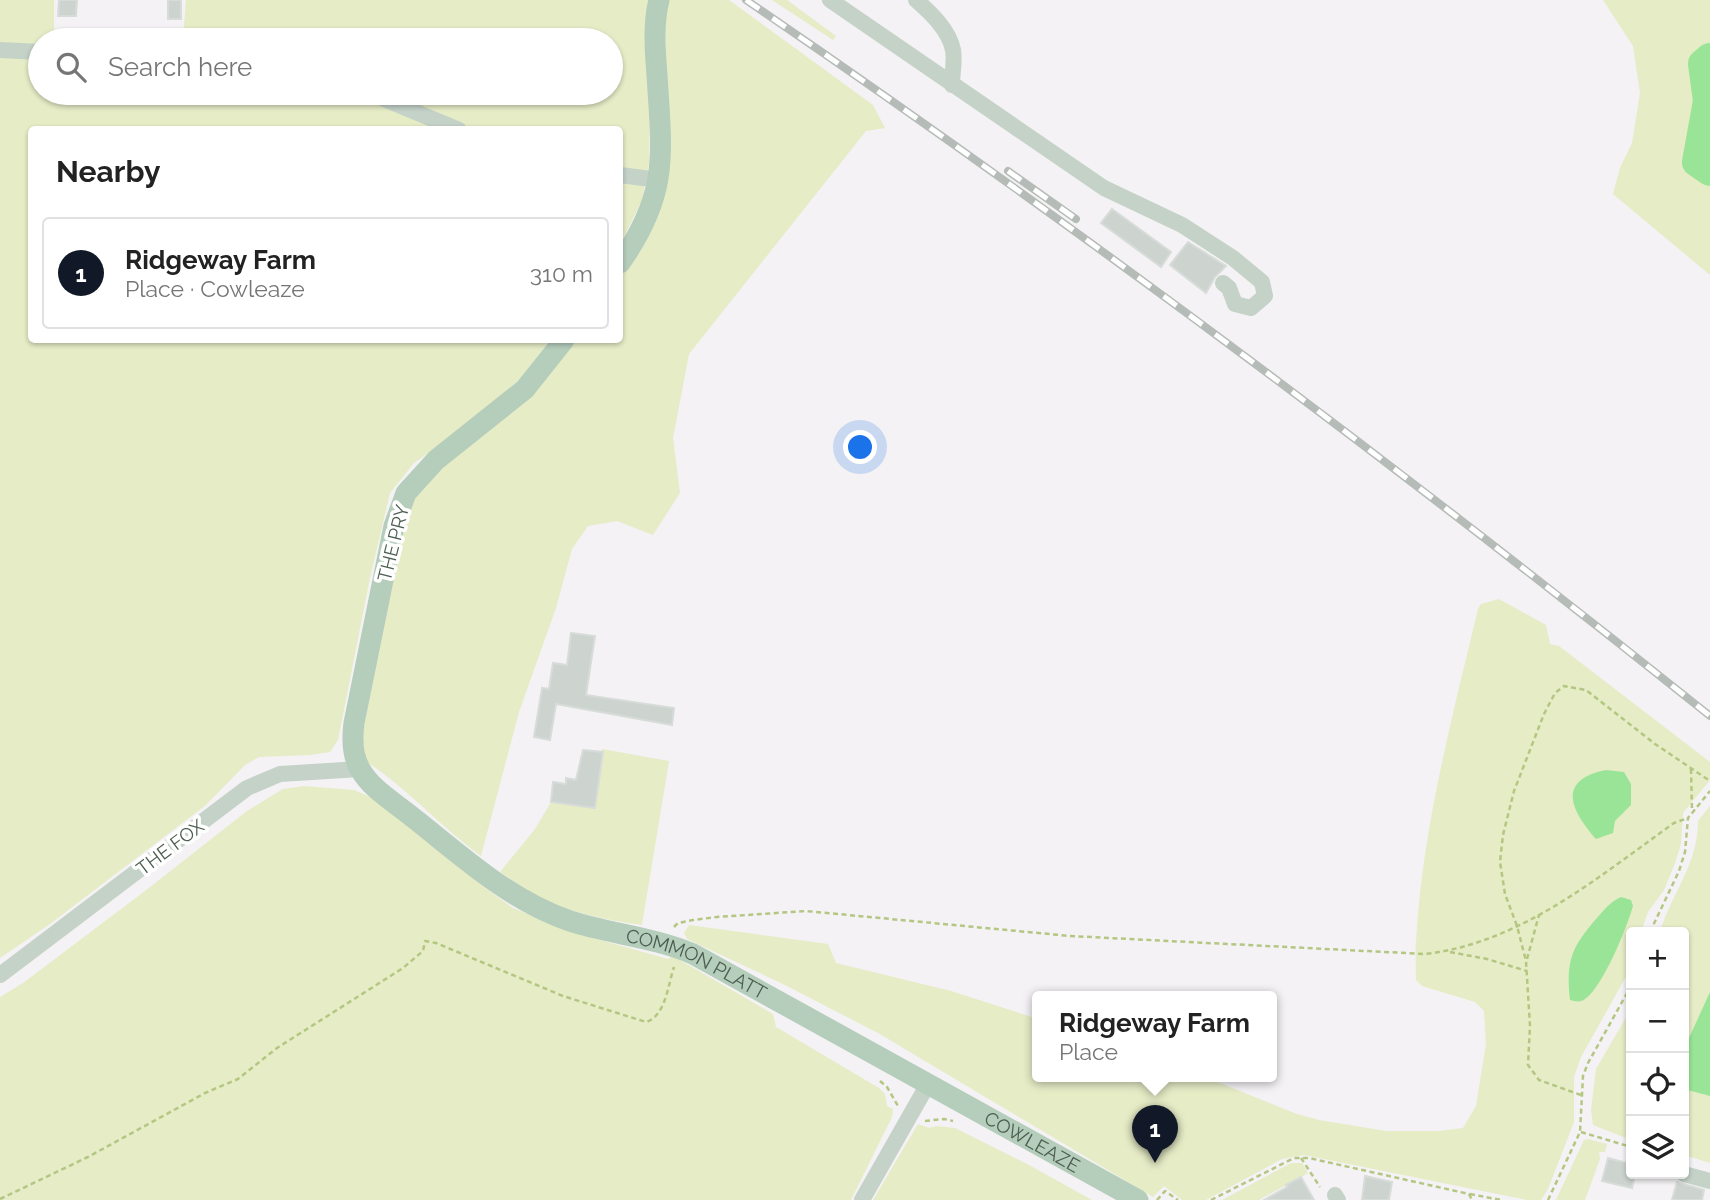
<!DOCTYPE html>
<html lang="en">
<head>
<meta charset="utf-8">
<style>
  body { margin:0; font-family:Raleway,sans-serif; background:#f2f2f2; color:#222 }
  .controls { position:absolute; right:21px; bottom:21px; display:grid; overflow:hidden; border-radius:7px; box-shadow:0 2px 5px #0004 }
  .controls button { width:63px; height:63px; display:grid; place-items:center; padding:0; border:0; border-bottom:2px solid #e0e0e0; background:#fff; color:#222; font:35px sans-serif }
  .you { position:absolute; left:861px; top:448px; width:24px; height:24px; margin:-18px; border:5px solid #fff; border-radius:50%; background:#1a73e8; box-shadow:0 0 0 10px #1a73e833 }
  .badge { display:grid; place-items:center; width:46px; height:46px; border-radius:50%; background:#111827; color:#fff; font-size:23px; font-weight:700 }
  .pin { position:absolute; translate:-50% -58px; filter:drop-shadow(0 2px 4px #0008) }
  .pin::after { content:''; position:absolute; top:37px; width:24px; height:21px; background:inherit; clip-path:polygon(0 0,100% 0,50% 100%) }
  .popup { position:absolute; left:1032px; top:991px; width:245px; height:91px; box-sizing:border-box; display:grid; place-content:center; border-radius:7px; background:#fff; filter:drop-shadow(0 2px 5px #0005); font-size:23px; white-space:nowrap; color:#767676 }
  .popup b { font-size:26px; color:#222 }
  .popup::after { content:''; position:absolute; left:50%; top:100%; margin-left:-14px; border:14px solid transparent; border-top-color:#fff }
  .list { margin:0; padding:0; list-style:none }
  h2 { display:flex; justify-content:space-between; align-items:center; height:91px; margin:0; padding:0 28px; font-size:30px }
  h2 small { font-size:23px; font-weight:400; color:#767676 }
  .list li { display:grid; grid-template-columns:46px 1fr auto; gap:21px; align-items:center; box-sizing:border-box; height:112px; margin:0 14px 14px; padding:0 14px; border:2px solid #e0e0e0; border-radius:7px }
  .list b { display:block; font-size:26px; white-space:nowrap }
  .list p { margin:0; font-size:23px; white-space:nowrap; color:#767676 }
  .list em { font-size:23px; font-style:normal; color:#767676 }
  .icon { flex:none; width:38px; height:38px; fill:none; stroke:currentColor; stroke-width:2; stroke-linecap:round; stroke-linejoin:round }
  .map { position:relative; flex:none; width:1710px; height:1200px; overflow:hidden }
  .search { position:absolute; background:#fff; box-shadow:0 2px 5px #0004; left:28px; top:28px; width:595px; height:77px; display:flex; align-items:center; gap:18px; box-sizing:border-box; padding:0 24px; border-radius:38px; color:#767676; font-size:26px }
  .panel { position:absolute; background:#fff; box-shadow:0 2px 5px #0004; left:28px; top:126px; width:595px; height:217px; border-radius:7px }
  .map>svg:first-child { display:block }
</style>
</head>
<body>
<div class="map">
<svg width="1710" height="1200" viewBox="0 0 1710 1200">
  <rect width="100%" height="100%" fill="#f4f2f4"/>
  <g fill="#e6ecc6" fill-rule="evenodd">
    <path d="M 0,0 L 54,0 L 54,33 L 183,39 L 186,0 L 652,0 L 649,163 L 642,200 L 620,245 L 620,130 L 32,130 L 32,340 L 550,340 L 521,378 L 463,429 L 414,463 L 390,493 L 370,578 L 338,740 L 330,752 L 310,755 L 259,757 L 245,765 L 206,805 L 50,924 L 0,958 ZM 40,40 L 611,40 L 611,93 L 40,93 Z"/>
    <path d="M 669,0 L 729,0 L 873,105 L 885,128 L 866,131 L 689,354 L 673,438 L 680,493 L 653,535 L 617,521 L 588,526 L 572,549 L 556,608 L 519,712 L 481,856 C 441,827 408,789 367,762 L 362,737 L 406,510 L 424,480 L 574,340 L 620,340 L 620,276 L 641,243 L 665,77 L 666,16 Z"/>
    <path d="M 772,0 L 787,0 L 836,36 L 833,40 Z"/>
    <path d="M 1603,0 L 1710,0 L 1710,275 L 1613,194 L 1620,168 L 1632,143 L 1640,93 L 1633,46 Z"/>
    <path d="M 1499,599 L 1546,625 L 1550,644 L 1559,646 L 1710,762 L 1710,780 L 1683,813 L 1681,844 L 1675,863 L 1664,890 L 1648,912 L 1641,932 L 1631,932 L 1631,962 L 1627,975 L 1581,1057 L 1574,1077 L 1574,1122 L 1548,1189 L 1541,1200 L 1527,1200 L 1304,1155 L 1282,1159 L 1206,1200 L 1182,1200 L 1164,1186 L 1153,1197 L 878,1033 L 783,984 L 687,939 L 684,933 L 689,925 L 828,944 L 836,963 L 951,991 L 1038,1019 L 1038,1077 L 1205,1077 L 1297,1114 L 1319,1120 L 1386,1131 L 1439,1131 L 1463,1128 L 1476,1106 L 1486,1044 L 1484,1011 L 1475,1002 L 1422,986 L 1416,980 C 1416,967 1415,954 1416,942 C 1422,830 1452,718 1478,609 L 1481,604 Z"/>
    <path d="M 602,749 L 669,761 L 642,925 C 606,920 569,913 537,896 C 524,890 512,880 500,872 L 535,829 L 551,802 L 595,808 Z"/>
    <path d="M 304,786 L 354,790 L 389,805 L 485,888 L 513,908 L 579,934 L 668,959 L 673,956 L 773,1014 L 776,1027 L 879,1088 L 885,1094 L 887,1106 L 893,1109 L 892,1117 L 851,1200 L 0,1200 L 0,997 L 23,983 L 145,891 L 247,811 L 283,789 Z"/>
    <path d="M 1710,806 L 1710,1163 L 1684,1155 L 1684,932 L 1660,932 C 1672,892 1698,865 1698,821 Z"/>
    <path d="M 1631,1009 L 1631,1140 L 1593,1125 L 1591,1110 L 1596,1069 Z"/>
    <path d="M 918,1124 L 929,1128 L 937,1126 L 955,1128 L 1029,1165 L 1092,1200 L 873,1200 Z"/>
    <path d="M 1588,1139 L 1607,1144 L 1605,1152 L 1599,1152 L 1600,1159 L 1585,1200 L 1556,1200 L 1584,1140 Z"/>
    <path d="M 1291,1163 L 1302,1163 L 1308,1173 L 1259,1200 L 1222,1200 Z"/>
  </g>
  <g fill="#9ae498">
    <path d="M 1606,770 L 1624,772 L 1631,784 L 1631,805 L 1615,821 L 1613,833 L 1596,839 C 1570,809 1557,780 1606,770 Z"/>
    <path d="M 1621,897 L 1631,900 L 1633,906 C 1627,927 1603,987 1585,999 C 1580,1003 1575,1001 1570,1000 C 1566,961 1571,948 1596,919 C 1604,910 1610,902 1621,897 Z"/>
    <path d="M 1710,992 L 1710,1096 L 1684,1089 L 1684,1049 Z"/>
  </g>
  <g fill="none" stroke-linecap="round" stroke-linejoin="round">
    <path stroke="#9ae498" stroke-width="30" d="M 1710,58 L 1703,64 L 1708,101 L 1697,162 L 1710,171"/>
  </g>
  <g fill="#cdd4d0" stroke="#d7dcd9" stroke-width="2">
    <path d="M 59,0 L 77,0 L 76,16 L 58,16 Z"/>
    <rect x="168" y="0" width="13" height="19"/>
    <path d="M 1112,209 L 1171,252 L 1161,267 L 1101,223 Z"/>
    <path d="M 1188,242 L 1226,266 L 1215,277 L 1206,293 L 1170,265 Z"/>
    <path d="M 571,633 L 595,636 L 586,695 L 674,708 L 672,725 L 556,704 L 550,740 L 534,737 L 542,688 L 549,689 L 553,663 L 567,665 Z"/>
    <path d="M 583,750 L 603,752 L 595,808 L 551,802 L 553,782 L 566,784 L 566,778 L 576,780 Z"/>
    <path d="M 1608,1158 L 1631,1164 L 1631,1174 L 1635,1174 L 1632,1188 L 1602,1181 Z"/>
    <path d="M 1365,1176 L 1392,1182 L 1389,1200 L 1362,1200 Z"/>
    <path d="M 1301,1177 L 1314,1200 L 1264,1200 L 1287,1187 L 1286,1185 Z"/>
    <path d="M 1677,1182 L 1704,1190 L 1702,1200 L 1672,1200 Z"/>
  </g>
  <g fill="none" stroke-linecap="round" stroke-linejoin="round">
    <g stroke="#b4c782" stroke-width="2.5" stroke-dasharray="5 3.5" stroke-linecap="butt">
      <path d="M 1691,769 L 1692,811"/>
      <path d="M 674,927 L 678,923 L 693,920 L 717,917 L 806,911 L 1070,936 L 1425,954 C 1521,943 1598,877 1674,823 L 1688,818"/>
      <path d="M 1650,932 L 1679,871 L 1685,852 L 1688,818 L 1710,791"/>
      <path d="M 1450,952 L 1487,959 L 1527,971"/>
      <path d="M 1527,959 L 1539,915"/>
      <path d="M 880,1081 L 887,1087 L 898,1106"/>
      <path d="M 1581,1095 L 1539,1080 L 1528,1065 L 1530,1026 L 1526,961 L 1517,926 L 1505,894 L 1500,862 L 1503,835 L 1514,791 L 1544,714 L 1555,693 L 1564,686 L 1586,690 L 1655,744 L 1710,781"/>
      <path d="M 925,1121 L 944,1119 L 953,1121"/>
      <path d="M 1581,1132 L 1631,1147"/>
      <path d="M 1301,1158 L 1320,1187"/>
      <path d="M 1470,1194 L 1501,1200"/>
      <path d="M 0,1199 L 88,1157 L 205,1093 L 238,1079 L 277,1048 L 403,968 L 423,951 L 425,941 L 436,943 L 563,996 L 646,1022 C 666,1016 668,984 674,967"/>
      <path d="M 1157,1200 L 1165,1191 L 1178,1200"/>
      <path d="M 1211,1200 L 1294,1158 L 1309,1158 L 1469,1194 L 1472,1200"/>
      <path d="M 1548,1200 L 1580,1132 L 1583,1076 L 1588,1063 L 1631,986"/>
    </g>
    <g stroke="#c4d2c8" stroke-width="16">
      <path d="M 830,0 L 1104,188 L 1182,225 L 1233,258 L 1262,282 L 1265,296 L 1251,308 L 1235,304 L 1229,288 L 1223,283"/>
      <path d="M 916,0 C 931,13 949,30 953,50 C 955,61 952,74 952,85"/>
      <path d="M 0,50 L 40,52"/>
      <path d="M 370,93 L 459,130"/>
      <path d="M 620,175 L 659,180"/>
      <path d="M 0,975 L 247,788 L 280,774 L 360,769"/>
      <path d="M 1684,1174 L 1710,1181"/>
      <path d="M 1335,1195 L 1338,1200"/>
      <path d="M 862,1200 L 928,1084"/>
    </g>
    <g stroke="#b5cdbb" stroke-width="21">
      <path d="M 620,263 C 669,193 662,156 657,75 C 655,51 653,23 659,0"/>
      <path id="s1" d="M 564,340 L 525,389 L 436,460 L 406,493 L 394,526 L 354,723 C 352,738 352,755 360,769 C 371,789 394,802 411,816 C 461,855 508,900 570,921 C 610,934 653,937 693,954 L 1138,1200"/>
    </g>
    <g stroke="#b5bbb7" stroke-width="8">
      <g id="rail">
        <path d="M 746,0 C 1077,226 1398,466 1710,716"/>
        <path d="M 1008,171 L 1076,219"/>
      </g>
    </g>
    <use href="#rail" stroke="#fff" stroke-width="5" stroke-dasharray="16" stroke-linecap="butt"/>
  </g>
  <g text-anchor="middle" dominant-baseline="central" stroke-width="7" stroke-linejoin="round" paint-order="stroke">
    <g font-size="19" fill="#4c5e50" stroke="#fff">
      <text transform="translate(393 543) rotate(-76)">THE PRY</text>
      <text transform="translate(170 847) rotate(-37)">THE FOX</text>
      <text stroke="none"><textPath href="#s1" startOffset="900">COMMON PLATT</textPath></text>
      <text stroke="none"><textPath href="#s1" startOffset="1281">COWLEAZE</textPath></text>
    </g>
  </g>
</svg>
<div class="controls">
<button>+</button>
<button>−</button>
<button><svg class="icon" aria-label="locate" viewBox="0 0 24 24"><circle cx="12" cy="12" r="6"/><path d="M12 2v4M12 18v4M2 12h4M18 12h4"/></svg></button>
<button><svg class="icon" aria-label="layers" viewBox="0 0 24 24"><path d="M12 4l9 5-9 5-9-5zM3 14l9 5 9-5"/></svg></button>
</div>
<div class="you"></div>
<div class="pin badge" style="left:1155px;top:1163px">1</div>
<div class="popup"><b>Ridgeway Farm</b>Place</div>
<div class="search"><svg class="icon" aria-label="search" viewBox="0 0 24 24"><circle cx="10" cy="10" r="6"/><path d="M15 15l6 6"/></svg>Search here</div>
<section class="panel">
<h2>Nearby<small></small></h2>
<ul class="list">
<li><span class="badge">1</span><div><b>Ridgeway Farm</b><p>Place · Cowleaze</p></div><em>310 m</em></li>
</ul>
</section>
</div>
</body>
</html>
